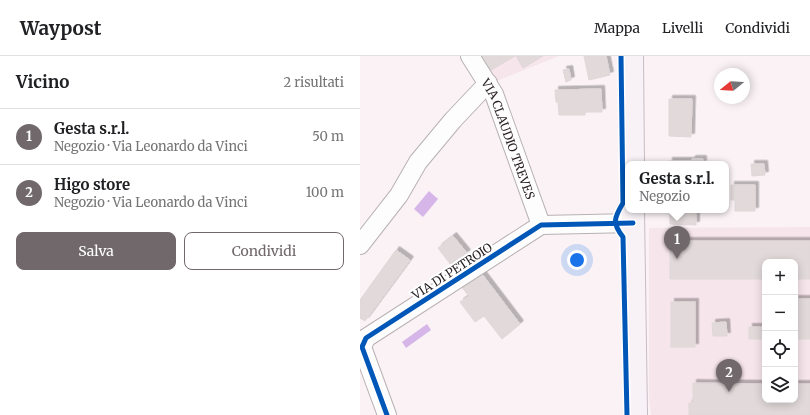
<!DOCTYPE html>
<html lang="it">
<head>
<meta charset="utf-8">
<style>
  body { margin:0; font-family:Merriweather,serif; background:#f2f2f2; color:#202124 }
  .controls { position:absolute; right:12px; bottom:12px; display:grid; overflow:hidden; border-radius:8px; box-shadow:0 2px 10px #0003 }
  .controls button { width:36px; height:36px; display:grid; place-items:center; padding:0; border:0; border-bottom:1px solid #e0e0e0; background:#fff; color:#202124; font:20px sans-serif }
  .compass { position:absolute; left:354px; top:12px; width:36px; height:36px; border-radius:50%; background:#fff; box-shadow:0 2px 10px #0003; rotate:252deg }
  .you { position:absolute; left:217px; top:204px; width:14px; height:14px; margin:-10px; border:3px solid #fff; border-radius:50%; background:#1a73e8; box-shadow:0 0 0 6px #1a73e833 }
  .badge { display:grid; place-items:center; width:26px; height:26px; border-radius:50%; background:#70686b; color:#fff; font-size:13px; font-weight:700 }
  .pin { position:absolute; translate:-50% -33px; filter:drop-shadow(0 1px 2px #0008) }
  .pin::after { content:''; position:absolute; top:21px; width:14px; height:12px; background:inherit; clip-path:polygon(0 0,100% 0,50% 100%) }
  .popup { position:absolute; left:265px; top:105px; width:104px; height:52px; box-sizing:border-box; display:grid; place-content:center; border-radius:8px; background:#fff; filter:drop-shadow(0 1px 3px #0005); font-size:13px; white-space:nowrap; color:#757577 }
  .popup b { font-size:15px; color:#202124 }
  .popup::after { content:''; position:absolute; left:50%; top:100%; margin-left:-8px; border:8px solid transparent; border-top-color:#fff }
  .list { margin:0; padding:0; list-style:none }
  h2 { display:flex; justify-content:space-between; align-items:center; height:52px; margin:0; padding:0 16px; font-size:17px }
  h2 small { font-size:13px; font-weight:400; color:#757577 }
  .list li { display:grid; grid-template-columns:26px 1fr auto; gap:12px; align-items:center; box-sizing:border-box; height:56px; padding:0 16px; border-top:1px solid #e0e0e0 }
  .list b { display:block; font-size:15px; white-space:nowrap }
  .list p { margin:0; font-size:13px; white-space:nowrap; color:#757577 }
  .list em { font-size:13px; font-style:normal; color:#757577 }
  .actions { display:flex; gap:8px; padding:12px 16px }
  .actions a { flex:1; padding:9px 0; border:1px solid #70686b; border-radius:8px; text-align:center; font-size:14px; color:#70686b }
  .actions .main { background:#70686b; color:#fff }
  .icon { flex:none; width:22px; height:22px; fill:none; stroke:currentColor; stroke-width:2; stroke-linecap:round; stroke-linejoin:round }
  .map { position:relative; flex:none; width:450px; height:359px; overflow:hidden }
  header { display:flex; align-items:center; gap:24px; box-sizing:border-box; height:56px; padding:0 20px; background:#fff; border-bottom:1px solid #e0e0e0 }
  header strong { font-size:19px }
  nav { display:flex; gap:22px; margin-inline-start:auto; font-size:14px }
  main { display:flex }
  aside { flex:1; background:#fff }
  .map>svg:first-child { display:block }
</style>
</head>
<body>
<header>
<strong>Waypost</strong>
<nav><a>Mappa</a><a>Livelli</a><a>Condividi</a></nav>
</header>
<main>
<aside>
<h2>Vicino<small>2 risultati</small></h2>
<ul class="list">
<li><span class="badge">1</span><div><b>Gesta s.r.l.</b><p>Negozio · Via Leonardo da Vinci</p></div><em>50 m</em></li>
<li><span class="badge">2</span><div><b>Higo store</b><p>Negozio · Via Leonardo da Vinci</p></div><em>100 m</em></li>
</ul>
<div class="actions"><a class="main">Salva</a><a>Condividi</a></div>
</aside>
<div class="map">
<svg width="450" height="359" viewBox="0 0 450 359">
  <defs>
    <filter id="shadow"><feDropShadow dx="3.5" dy="-3.5" stdDeviation="0" flood-color="#0004"/></filter>
  </defs>
  <rect width="100%" height="100%" fill="#faf2f5"/>
  <g fill="#f7e5ec" fill-rule="evenodd">
    <path d="M 115,0 L 199,0 L 132,27 Z"/>
    <path d="M 450,171 L 450,359 L 291,359 L 289,342 L 289,172 ZM 405,206 L 435,206 L 435,344 L 405,344 Z"/>
  </g>
  <g fill="#d6b6e8">
    <path d="M 69,135 L 78,143 L 63,161 L 54,153 Z"/>
    <path d="M 67,268 L 71,274 L 46,292 L 42,286 Z"/>
  </g>
  <g fill="#e1d9da" stroke="#dfd7d8" filter="url(#shadow)">
    <path d="M 117,0 L 155,0 L 126,17 Z"/>
    <path d="M 156,0 L 183,0 L 163,12 Z"/>
    <path d="M 224,0 L 246,0 L 250,19 L 229,24 Z"/>
    <path d="M 209,13 L 211,24 L 206,26 L 203,14 Z"/>
    <path d="M 241,33 L 242,56 L 225,56 L 225,59 L 199,59 L 198,46 L 196,46 L 195,34 Z"/>
    <path d="M 309,43 L 332,43 L 331,81 L 309,80 Z"/>
    <path d="M 332,103 L 343,103 L 343,108 L 331,108 Z"/>
    <rect x="309" y="105" width="22" height="3"/>
    <path d="M 391,108 L 404,108 L 405,119 L 392,120 Z"/>
    <path d="M 371,129 L 395,129 L 395,155 L 375,155 L 375,144 L 371,144 Z"/>
    <path d="M 310,154 L 336,154 L 336,169 L 310,168 Z"/>
    <path d="M 93,180 L 107,197 L 91,209 L 78,192 Z"/>
    <path d="M 310,185 L 450,185 L 450,223 L 435,223 L 435,206 L 405,206 L 405,223 L 310,223 Z"/>
    <path d="M 36,194 L 50,204 L 5,265 L 0,262 L 0,244 Z"/>
    <path d="M 119,214 L 160,268 L 142,283 L 124,260 L 115,266 L 100,246 L 109,240 L 100,229 Z"/>
    <rect x="435" y="243" width="15" height="40"/>
    <rect x="311" y="246" width="24" height="45"/>
    <path d="M 366,266 L 367,280 L 353,280 L 352,267 Z"/>
    <rect x="389" y="271" width="16" height="12"/>
    <path d="M 333,327 L 405,328 L 405,344 L 435,344 L 435,328 L 450,328 L 450,359 L 329,359 L 329,347 L 333,347 Z"/>
  </g>
  <g fill="none" stroke-linecap="round" stroke-linejoin="round">
    <g stroke="#b8b1b4" stroke-width="20">
      <g id="minor">
        <path id="s1" d="M 110,0 L 134,38 L 181,169"/>
        <path d="M 0,189 L 39,139 L 58,106 L 93,64 L 128,27"/>
        <path d="M 27,359 L 2,291 L 6,282 L 181,169 L 273,167"/>
      </g>
    </g>
    <g stroke="#c8bcc4" stroke-width="24">
      <g id="major">
        <path d="M 272,0 L 273,108"/>
        <path d="M 273,154 L 276,359"/>
      </g>
    </g>
    <use href="#minor" stroke="#fefdfe" stroke-width="18"/>
    <use href="#major" stroke="#f8f2f7" stroke-width="22"/>
    <g stroke="#fff" stroke-width="8">
      <g id="cycleway">
        <path d="M 261,0 L 263,147 C 254,162 252,167 263,181 L 267,359"/>
        <path d="M 27,359 L 2,291 L 6,282 L 181,169 L 273,167"/>
      </g>
    </g>
    <use href="#cycleway" stroke="#0057b8" stroke-width="5"/>
  </g>
  <g text-anchor="middle" dominant-baseline="central" stroke-width="4" stroke-linejoin="round" paint-order="stroke">
    <g font-size="12" fill="#261e21" stroke="#fff">
      <text stroke="none"><textPath href="#s1" startOffset="92">VIA CLAUDIO TREVES</textPath></text>
      <text transform="translate(92 215) rotate(-33)">VIA DI PETROIO</text>
    </g>
  </g>
</svg>
<div class="controls">
<button>+</button>
<button>−</button>
<button><svg class="icon" aria-label="locate" viewBox="0 0 24 24"><circle cx="12" cy="12" r="6"/><path d="M12 2v4M12 18v4M2 12h4M18 12h4"/></svg></button>
<button><svg class="icon" aria-label="layers" viewBox="0 0 24 24"><path d="M12 4l9 5-9 5-9-5zM3 14l9 5 9-5"/></svg></button>
</div>
<svg class="compass" viewBox="-18 -18 36 36"><path d="M0-13l5 13h-10z" fill="#e53935"/><path d="M0 13l5-13h-10z" fill="#757577"/></svg>
<div class="you"></div>
<div class="pin badge" style="left:317px;top:203px">1</div>
<div class="popup"><b>Gesta s.r.l.</b>Negozio</div>
<div class="pin badge" style="left:369px;top:336px">2</div>
</div>
</main>
</body>
</html>
